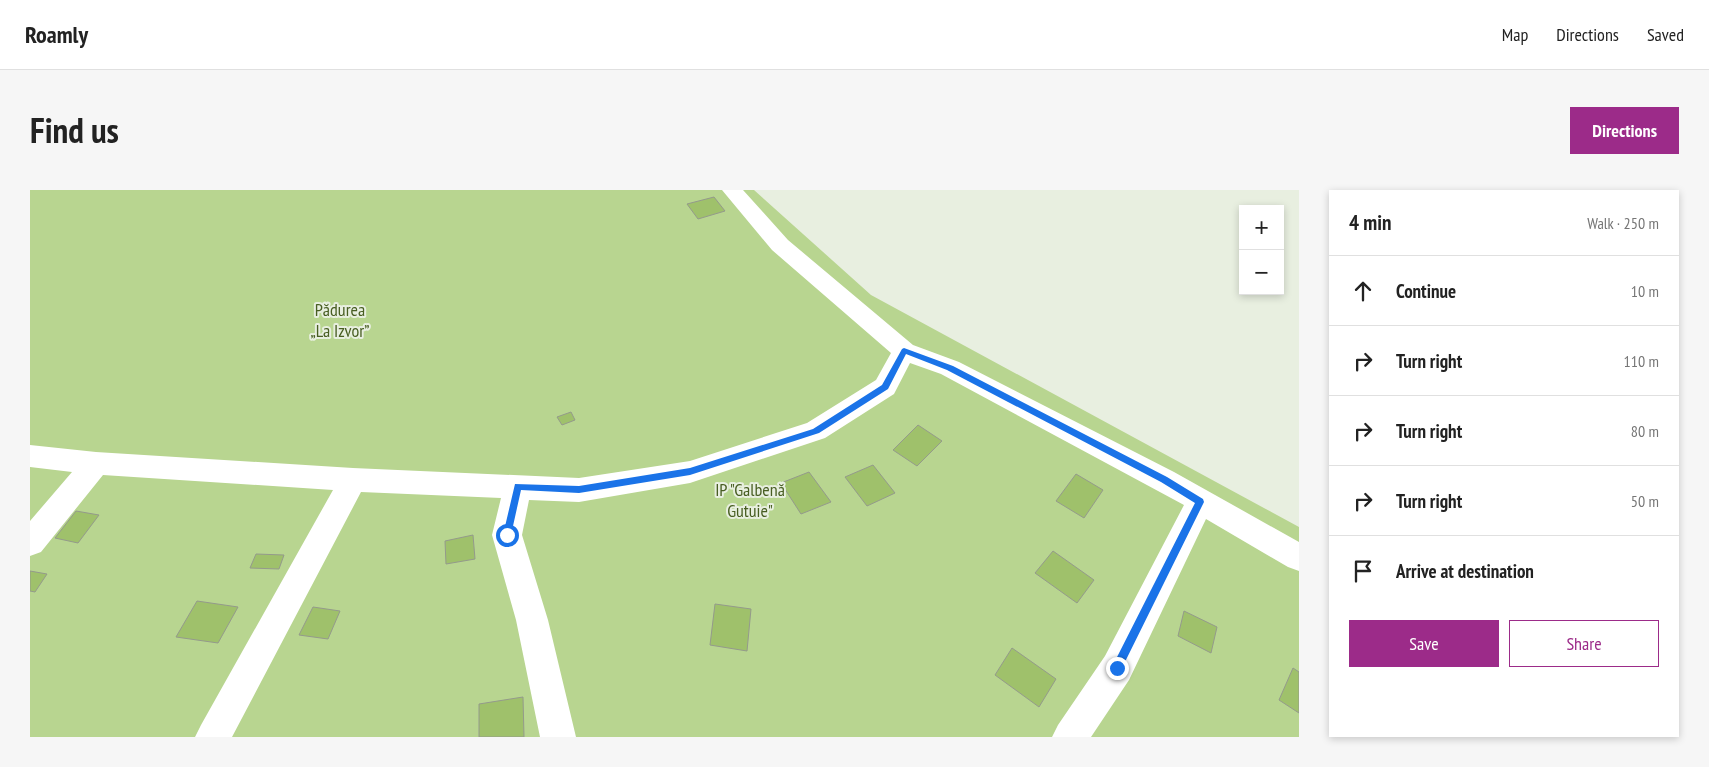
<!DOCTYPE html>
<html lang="en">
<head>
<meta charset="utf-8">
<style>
  body { margin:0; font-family:"PT Sans Narrow",sans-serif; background:#f6f6f6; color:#222 }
  .controls { position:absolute; right:15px; top:15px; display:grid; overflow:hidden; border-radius:0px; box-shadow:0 2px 8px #0003 }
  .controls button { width:45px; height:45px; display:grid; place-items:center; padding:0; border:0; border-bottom:1px solid #e0e0e0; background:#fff; color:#222; font:25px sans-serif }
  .stop { position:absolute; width:15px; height:15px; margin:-11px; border:4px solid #1a73e8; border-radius:50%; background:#fff }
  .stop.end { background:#1a73e8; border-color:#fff; box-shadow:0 1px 5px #0008 }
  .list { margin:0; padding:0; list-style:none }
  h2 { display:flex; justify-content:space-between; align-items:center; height:65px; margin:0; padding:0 20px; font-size:21px }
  h2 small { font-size:16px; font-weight:400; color:#767676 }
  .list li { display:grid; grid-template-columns:32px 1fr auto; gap:15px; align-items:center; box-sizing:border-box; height:70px; padding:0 20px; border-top:1px solid #e0e0e0 }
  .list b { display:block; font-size:19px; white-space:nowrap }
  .list em { font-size:16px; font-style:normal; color:#767676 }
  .actions { display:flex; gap:10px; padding:15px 20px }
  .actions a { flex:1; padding:11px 0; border:1px solid #9c2b89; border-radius:0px; text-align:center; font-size:18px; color:#9c2b89 }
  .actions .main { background:#9c2b89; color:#fff }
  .icon { flex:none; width:28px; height:28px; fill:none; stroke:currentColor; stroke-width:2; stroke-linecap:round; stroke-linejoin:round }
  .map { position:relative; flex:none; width:1269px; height:547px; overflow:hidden; border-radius:0px }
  header { display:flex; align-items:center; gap:30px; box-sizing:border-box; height:70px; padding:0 25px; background:#fff; border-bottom:1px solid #e0e0e0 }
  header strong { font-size:24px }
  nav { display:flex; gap:28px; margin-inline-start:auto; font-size:18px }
  .intro { display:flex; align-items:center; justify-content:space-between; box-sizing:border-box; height:120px; padding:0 30px }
  h1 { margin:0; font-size:35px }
  .button { padding:12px 22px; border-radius:0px; background:#9c2b89; color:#fff; font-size:18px; font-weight:700 }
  main { display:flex; gap:30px; padding:0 30px }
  aside { flex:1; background:#fff; border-radius:0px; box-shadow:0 2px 8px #0003 }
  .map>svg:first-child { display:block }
</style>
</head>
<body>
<header>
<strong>Roamly</strong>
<nav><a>Map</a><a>Directions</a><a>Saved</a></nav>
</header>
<div class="intro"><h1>Find us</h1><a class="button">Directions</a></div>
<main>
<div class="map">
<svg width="1269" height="547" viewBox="0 0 1269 547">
  <rect width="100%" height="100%" fill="#e8efe0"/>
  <path fill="#b8d590" d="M 0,0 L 724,0 L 841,105 L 1269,337 L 1269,547 L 0,547 Z"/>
  <g fill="#9fc16b" stroke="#949a8c">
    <path d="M 684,7 L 695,21 L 668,29 L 657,14 Z"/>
    <path d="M 541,222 L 545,230 L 532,235 L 527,227 Z"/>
    <path d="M 888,235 L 912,251 L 887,276 L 863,260 Z"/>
    <path d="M 843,275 L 865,303 L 837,316 L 815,287 Z"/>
    <path d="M 779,282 L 801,312 L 771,324 L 751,293 Z"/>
    <path d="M 1046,284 L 1073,300 L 1054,328 L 1026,311 Z"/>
    <path d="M 46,321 L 69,325 L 48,353 L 25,348 Z"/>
    <path d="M 443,345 L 445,369 L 416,374 L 415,351 Z"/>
    <path d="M 1023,361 L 1064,390 L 1047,413 L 1005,383 Z"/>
    <path d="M 226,364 L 254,365 L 249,379 L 220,378 Z"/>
    <path d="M 0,381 L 17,384 L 5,402 L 0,401 Z"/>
    <path d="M 167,411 L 208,417 L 188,453 L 146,447 Z"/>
    <path d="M 685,414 L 721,419 L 717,461 L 680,455 Z"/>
    <path d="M 283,417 L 310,421 L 298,449 L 269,445 Z"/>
    <path d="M 1154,421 L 1187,437 L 1181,463 L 1148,446 Z"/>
    <path d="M 982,458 L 1026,489 L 1009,517 L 965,485 Z"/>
    <path d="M 1263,478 L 1269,482 L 1269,523 L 1249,510 Z"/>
    <path d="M 493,507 L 494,547 L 449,547 L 449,514 Z"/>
  </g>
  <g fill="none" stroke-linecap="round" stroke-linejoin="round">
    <path fill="#fff" fill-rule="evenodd" d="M 692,0 L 713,0 L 758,50 L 883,155 L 929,172 L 1144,282 L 1269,352 L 1269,381 L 1258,377 L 1176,329 L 1099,490 L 1061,547 L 1022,547 L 1028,535 L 1075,466 L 1154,315 L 911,184 L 880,173 L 864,204 L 795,248 L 660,293 L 549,312 L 499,310 L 492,345 L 518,430 L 546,547 L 510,547 L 486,430 L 462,345 L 471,308 L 331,302 L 202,547 L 165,547 L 171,535 L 303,300 L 73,285 L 11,362 L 0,366 L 0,331 L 42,282 L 0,277 L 0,255 L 66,262 L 323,278 L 549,288 L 660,271 L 777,233 L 846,190 L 861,163 L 742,60 Z"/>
  </g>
  <path fill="#1a73e8" d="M 874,158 L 923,176 L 1137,287 L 1173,309 L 1174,312 L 1090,482 L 1083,482 L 1083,475 L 1165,313 L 1131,292 L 917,180 L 876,164 L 858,199 L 789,243 L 660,285 L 549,303 L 491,300 L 481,345 L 477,349 L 473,345 L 485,294 L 549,296 L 660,278 L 783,239 L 852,195 L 872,159 Z"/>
  <g text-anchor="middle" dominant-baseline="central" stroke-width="4" stroke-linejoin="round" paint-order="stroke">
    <g font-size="18" fill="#485e22" stroke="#e8efe0">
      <text x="310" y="119">Pădurea<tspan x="310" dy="21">„La Izvor”</tspan></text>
      <text x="720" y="299">IP "Galbenă<tspan x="720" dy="21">Gutuie"</tspan></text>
    </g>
  </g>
</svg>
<div class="controls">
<button>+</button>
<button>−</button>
</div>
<div class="stop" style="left:477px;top:345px"></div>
<div class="stop end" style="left:1087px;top:478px"></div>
</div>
<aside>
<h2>4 min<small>Walk · 250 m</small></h2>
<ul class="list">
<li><svg class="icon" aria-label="ahead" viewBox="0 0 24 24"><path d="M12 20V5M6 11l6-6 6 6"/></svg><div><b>Continue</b></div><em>10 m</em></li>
<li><svg class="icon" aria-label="right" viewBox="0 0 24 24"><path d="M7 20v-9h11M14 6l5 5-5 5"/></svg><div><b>Turn right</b></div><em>110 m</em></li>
<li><svg class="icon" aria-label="right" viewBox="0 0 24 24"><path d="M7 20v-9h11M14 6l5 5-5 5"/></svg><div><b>Turn right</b></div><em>80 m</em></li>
<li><svg class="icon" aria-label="right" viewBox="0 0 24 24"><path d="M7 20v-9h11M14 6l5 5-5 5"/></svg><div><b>Turn right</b></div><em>50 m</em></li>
<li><svg class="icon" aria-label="arrive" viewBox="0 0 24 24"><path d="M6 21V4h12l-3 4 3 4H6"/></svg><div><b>Arrive at destination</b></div></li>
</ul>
<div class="actions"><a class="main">Save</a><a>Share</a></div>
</aside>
</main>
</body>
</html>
